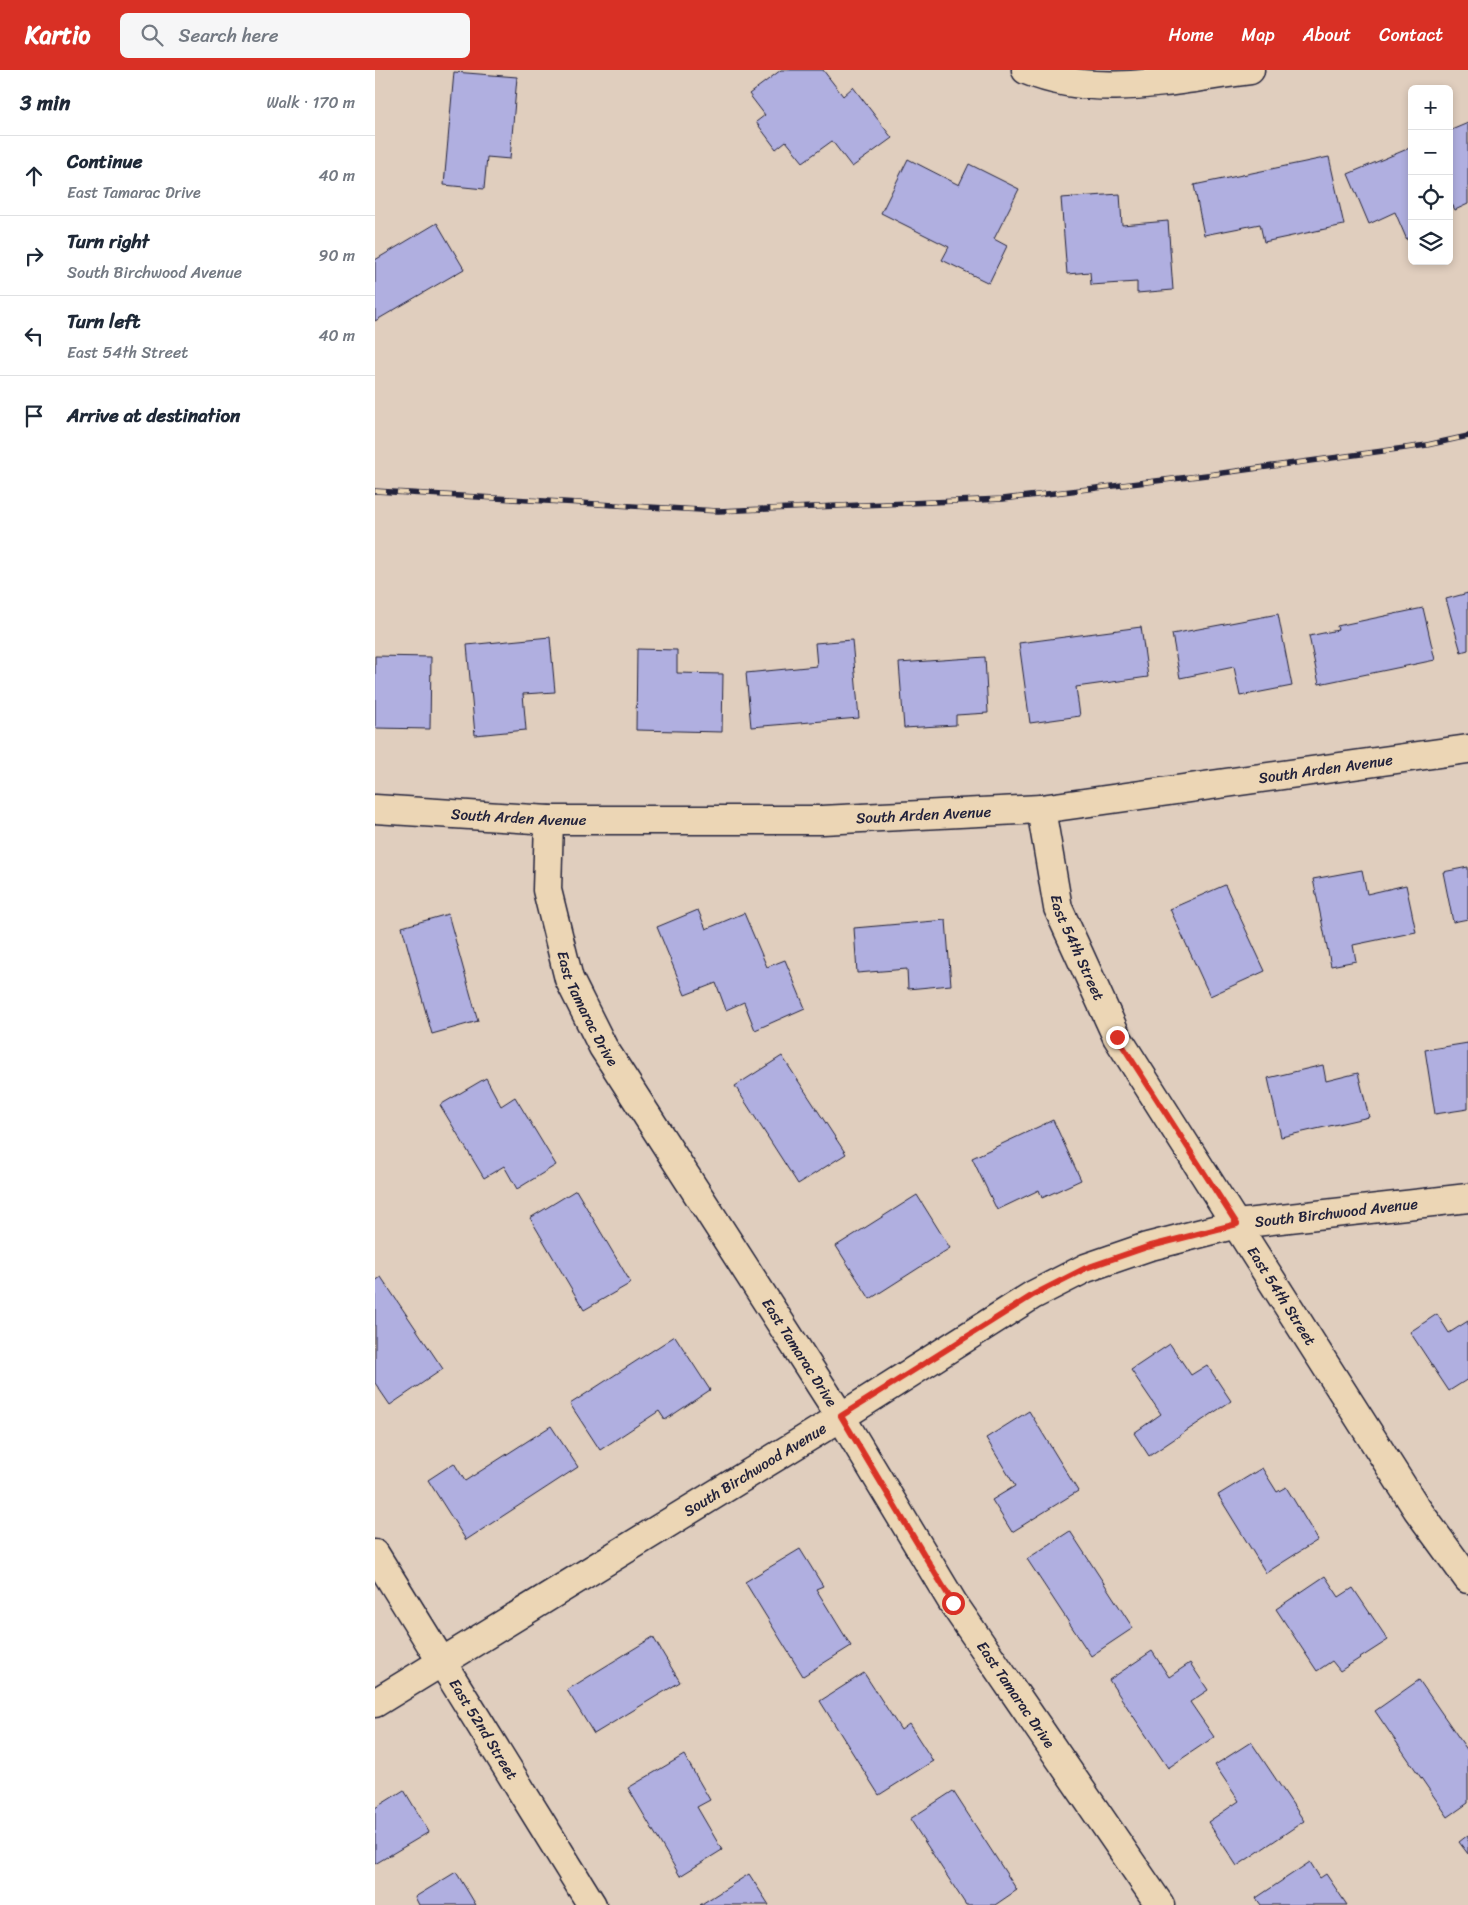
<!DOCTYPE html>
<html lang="en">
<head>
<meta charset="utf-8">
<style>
  body { margin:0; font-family:Sriracha,sans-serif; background:#f6f6f7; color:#1f2937 }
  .controls { position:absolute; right:15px; top:15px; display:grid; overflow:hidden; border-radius:8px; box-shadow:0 2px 8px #0003 }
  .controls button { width:45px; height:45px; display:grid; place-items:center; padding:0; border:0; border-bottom:1px solid #e0e1e3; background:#fff; color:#1f2937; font:25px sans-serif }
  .stop { position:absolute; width:15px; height:15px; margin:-11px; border:4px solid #d93025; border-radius:50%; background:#fff }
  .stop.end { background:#d93025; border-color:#fff; box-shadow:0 1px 5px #0008 }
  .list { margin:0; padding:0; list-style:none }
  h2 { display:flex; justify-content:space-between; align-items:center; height:65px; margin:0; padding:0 20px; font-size:21px }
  h2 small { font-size:16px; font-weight:400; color:#747a83 }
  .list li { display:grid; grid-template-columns:32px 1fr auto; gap:15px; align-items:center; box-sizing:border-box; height:80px; padding:0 20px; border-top:1px solid #e0e1e3 }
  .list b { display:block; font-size:19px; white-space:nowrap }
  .list p { margin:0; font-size:16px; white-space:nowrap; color:#747a83 }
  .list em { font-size:16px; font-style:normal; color:#747a83 }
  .icon { flex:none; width:28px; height:28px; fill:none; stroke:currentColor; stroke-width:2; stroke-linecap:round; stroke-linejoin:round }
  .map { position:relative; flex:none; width:1093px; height:1835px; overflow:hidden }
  header { display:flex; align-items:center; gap:30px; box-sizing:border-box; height:70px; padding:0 25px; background:#d93025; color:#fff }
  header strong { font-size:24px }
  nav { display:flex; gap:28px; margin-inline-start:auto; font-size:18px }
  .search { width:350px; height:45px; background:#f6f6f7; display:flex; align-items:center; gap:12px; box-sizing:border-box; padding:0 18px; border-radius:8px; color:#747a83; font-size:19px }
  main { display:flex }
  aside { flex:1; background:#fff }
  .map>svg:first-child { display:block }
</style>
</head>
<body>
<header>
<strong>Kartio</strong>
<div class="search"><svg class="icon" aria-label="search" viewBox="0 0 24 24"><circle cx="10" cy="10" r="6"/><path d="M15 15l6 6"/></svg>Search here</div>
<nav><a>Home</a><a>Map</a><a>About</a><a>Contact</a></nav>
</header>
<main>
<aside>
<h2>3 min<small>Walk · 170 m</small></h2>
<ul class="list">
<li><svg class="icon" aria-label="ahead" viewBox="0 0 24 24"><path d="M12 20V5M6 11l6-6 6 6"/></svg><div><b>Continue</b><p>East Tamarac Drive</p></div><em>40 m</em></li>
<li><svg class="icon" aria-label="right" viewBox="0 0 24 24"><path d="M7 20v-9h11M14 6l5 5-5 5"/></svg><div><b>Turn right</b><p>South Birchwood Avenue</p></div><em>90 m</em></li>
<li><svg class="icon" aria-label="left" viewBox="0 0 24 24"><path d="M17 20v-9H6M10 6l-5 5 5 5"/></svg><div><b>Turn left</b><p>East 54th Street</p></div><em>40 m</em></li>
<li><svg class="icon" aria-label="arrive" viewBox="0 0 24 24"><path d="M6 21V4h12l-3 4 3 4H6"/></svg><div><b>Arrive at destination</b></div></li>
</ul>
</aside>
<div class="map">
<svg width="1093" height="1835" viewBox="0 0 1093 1835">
  <rect width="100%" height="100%" fill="#e0cebe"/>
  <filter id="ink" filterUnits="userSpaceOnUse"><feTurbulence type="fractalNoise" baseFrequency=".02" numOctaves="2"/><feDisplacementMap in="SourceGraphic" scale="10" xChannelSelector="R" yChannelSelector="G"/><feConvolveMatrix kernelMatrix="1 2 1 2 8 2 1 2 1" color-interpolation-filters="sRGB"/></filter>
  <g filter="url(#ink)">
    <g fill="#b0afe0" stroke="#22223b">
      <path d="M 406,0 L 448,0 L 468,26 L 478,17 L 517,68 L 477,97 L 457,71 L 428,92 L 411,71 L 401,79 L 381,52 L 390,45 L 374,24 Z"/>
      <path d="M 79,2 L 142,7 L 135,89 L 112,87 L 109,119 L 69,115 Z"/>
      <path d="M 1093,53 L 1093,134 L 1080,140 L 1074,128 L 1074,61 Z"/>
      <path d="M 1037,77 L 1037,169 L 1032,170 L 1020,142 L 994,154 L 973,104 Z"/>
      <path d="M 954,87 L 969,155 L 889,172 L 885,154 L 829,165 L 819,115 Z"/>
      <path d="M 533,89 L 584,115 L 594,94 L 644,119 L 619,169 L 632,176 L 614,213 L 567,190 L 574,177 L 506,143 Z"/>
      <path d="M 745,124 L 747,155 L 793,151 L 798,220 L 762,223 L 762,212 L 716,215 L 715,202 L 692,204 L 686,128 Z"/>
      <path d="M 62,153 L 89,199 L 0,251 L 0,190 Z"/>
      <path d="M 1093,523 L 1093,580 L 1086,582 L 1071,529 Z"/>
      <path d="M 1048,538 L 1060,590 L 944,614 L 934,566 L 963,560 L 962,556 Z"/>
      <path d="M 903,544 L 917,616 L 865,626 L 859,597 L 805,608 L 797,564 Z"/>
      <path d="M 766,557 L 773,607 L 701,617 L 705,646 L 655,653 L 644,573 Z"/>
      <path d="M 175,567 L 180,622 L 148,624 L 151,660 L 100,665 L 92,575 Z"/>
      <path d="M 477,570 L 484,648 L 376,657 L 371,603 L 442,596 L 440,573 Z"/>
      <path d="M 262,579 L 302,580 L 302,603 L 348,604 L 347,662 L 261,660 Z"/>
      <path d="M 0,586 L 56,587 L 55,659 L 0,658 Z"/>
      <path d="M 610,587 L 613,643 L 581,645 L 581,655 L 529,658 L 524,593 Z"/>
      <path d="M 1093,797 L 1093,849 L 1078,852 L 1068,802 Z"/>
      <path d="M 987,800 L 992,824 L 1031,815 L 1041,862 L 978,875 L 981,891 L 956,896 L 938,809 Z"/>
      <path d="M 850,815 L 890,901 L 835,926 L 795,839 Z"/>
      <path d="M 323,840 L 331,859 L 369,843 L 392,897 L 410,890 L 430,938 L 380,960 L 369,932 L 351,940 L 341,913 L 310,925 L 282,857 Z"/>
      <path d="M 73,844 L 103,951 L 57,964 L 27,857 Z"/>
      <path d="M 571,850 L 576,915 L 533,919 L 532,899 L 482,903 L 479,858 Z"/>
      <path d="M 1093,973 L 1093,1039 L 1060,1044 L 1050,980 Z"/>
      <path d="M 407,986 L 471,1084 L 423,1114 L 360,1016 Z"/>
      <path d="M 948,995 L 951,1011 L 983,1003 L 994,1047 L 906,1067 L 893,1008 Z"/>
      <path d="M 111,1008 L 126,1036 L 140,1027 L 181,1095 L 142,1119 L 129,1096 L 109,1108 L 65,1035 Z"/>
      <path d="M 678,1050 L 706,1110 L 667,1128 L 664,1120 L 622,1140 L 597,1088 Z"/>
      <path d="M 201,1120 L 256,1213 L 209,1240 L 155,1148 Z"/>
      <path d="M 542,1125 L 575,1178 L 495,1229 L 461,1176 Z"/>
      <path d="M 6,1207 L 68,1299 L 15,1335 L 0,1313 L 0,1211 Z"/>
      <path d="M 1062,1244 L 1074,1263 L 1093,1251 L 1093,1309 L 1074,1321 L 1035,1262 Z"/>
      <path d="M 300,1266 L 335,1320 L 290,1350 L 284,1341 L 225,1380 L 195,1334 Z"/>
      <path d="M 795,1274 L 816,1305 L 832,1295 L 856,1331 L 774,1386 L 759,1363 L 786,1344 L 756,1300 Z"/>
      <path d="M 654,1341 L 703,1421 L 637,1462 L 617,1430 L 640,1416 L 611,1368 Z"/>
      <path d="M 176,1356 L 203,1397 L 91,1470 L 53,1410 L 79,1393 L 90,1411 Z"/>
      <path d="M 887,1398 L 902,1422 L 911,1417 L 943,1470 L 891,1503 L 843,1425 Z"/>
      <path d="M 695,1461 L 758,1558 L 716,1586 L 652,1489 Z"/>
      <path d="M 425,1479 L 448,1516 L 441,1519 L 476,1576 L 428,1606 L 370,1512 Z"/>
      <path d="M 950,1506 L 964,1527 L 978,1518 L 1013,1570 L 965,1601 L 957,1591 L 942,1601 L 901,1539 Z"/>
      <path d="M 278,1567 L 305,1612 L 219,1664 L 192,1620 Z"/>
      <path d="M 777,1581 L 794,1607 L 815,1593 L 833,1620 L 815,1632 L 839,1667 L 793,1698 L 734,1610 Z"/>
      <path d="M 489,1603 L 526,1660 L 534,1654 L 558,1691 L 504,1725 L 445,1631 Z"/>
      <path d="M 1044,1610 L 1093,1681 L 1093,1733 L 1073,1747 L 1000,1641 Z"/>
      <path d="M 876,1672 L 929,1751 L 862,1796 L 833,1752 L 864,1731 L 840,1695 Z"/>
      <path d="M 309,1685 L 335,1730 L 322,1737 L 347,1780 L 305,1806 L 253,1718 Z"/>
      <path d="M 29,1720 L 54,1762 L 0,1794 L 0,1738 Z"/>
      <path d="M 578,1721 L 642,1820 L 620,1835 L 591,1835 L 535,1749 Z"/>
      <path d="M 1093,1765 L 1093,1784 L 1084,1772 Z"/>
      <path d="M 935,1792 L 945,1808 L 951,1804 L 972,1835 L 886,1835 L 881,1828 Z"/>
      <path d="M 81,1802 L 101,1835 L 44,1835 L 40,1827 Z"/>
      <path d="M 374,1804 L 394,1835 L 325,1835 Z"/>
    </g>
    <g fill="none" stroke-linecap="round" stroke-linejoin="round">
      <g stroke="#22223b" stroke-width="31">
        <g id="minor">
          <path d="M 651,0 C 722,30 801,9 875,0"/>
          <path id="s1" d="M 0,739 L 174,750 L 447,750 L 666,739 L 1093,679"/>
          <path id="s2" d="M 666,739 L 683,838 L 742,967 L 1042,1439 L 1093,1509"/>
          <path id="s3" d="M 174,750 L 172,820 L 194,909 L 228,977 L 466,1347 L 578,1533 L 785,1835"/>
          <path id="s4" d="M 0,1484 L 217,1835"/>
          <path id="s5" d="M 0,1633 L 466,1347 L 658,1225 L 711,1198 L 772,1177 L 862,1154 L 1093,1128"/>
        </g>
      </g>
      <use href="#minor" stroke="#ecd6b5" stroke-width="28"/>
      <g stroke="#22223b" stroke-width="5.5">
        <path id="rail" d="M 0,421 L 343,441 L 628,429 L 840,404 L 1052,375 L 1093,366"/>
      </g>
      <use href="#rail" stroke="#ecd6b5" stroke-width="4" stroke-dasharray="11" stroke-linecap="butt"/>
    </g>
  </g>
  <g fill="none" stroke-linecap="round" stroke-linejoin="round" filter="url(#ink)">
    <path stroke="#d93025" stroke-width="6" d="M 578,1533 L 466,1346 L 658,1225 L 711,1198 L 772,1177 L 862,1154 L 742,967"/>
  </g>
  <g text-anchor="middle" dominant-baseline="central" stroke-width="4" stroke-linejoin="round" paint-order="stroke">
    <g font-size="15" fill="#22223b" stroke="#ecd6b5">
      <text stroke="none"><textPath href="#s1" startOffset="954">South Arden Avenue</textPath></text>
      <text stroke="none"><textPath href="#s1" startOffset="549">South Arden Avenue</textPath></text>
      <text stroke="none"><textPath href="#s1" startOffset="144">South Arden Avenue</textPath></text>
      <text stroke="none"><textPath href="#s2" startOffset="144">East 54th Street</textPath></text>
      <text stroke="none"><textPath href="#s3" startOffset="196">East Tamarac Drive</textPath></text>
      <text stroke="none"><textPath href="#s5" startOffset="1091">South Birchwood Avenue</textPath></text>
      <text stroke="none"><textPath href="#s2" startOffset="549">East 54th Street</textPath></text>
      <text stroke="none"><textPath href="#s3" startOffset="601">East Tamarac Drive</textPath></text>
      <text stroke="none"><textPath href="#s5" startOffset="446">South Birchwood Avenue</textPath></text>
      <text stroke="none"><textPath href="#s3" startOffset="1006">East Tamarac Drive</textPath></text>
      <text stroke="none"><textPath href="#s4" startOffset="206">East 52nd Street</textPath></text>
    </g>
  </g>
</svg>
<div class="controls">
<button>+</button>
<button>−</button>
<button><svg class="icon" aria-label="locate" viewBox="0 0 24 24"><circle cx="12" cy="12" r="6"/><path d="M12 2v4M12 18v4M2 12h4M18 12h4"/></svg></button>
<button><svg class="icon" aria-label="layers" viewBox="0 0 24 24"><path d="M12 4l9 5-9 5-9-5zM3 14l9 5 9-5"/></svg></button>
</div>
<div class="stop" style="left:578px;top:1533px"></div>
<div class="stop end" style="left:742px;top:967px"></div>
</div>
</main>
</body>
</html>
